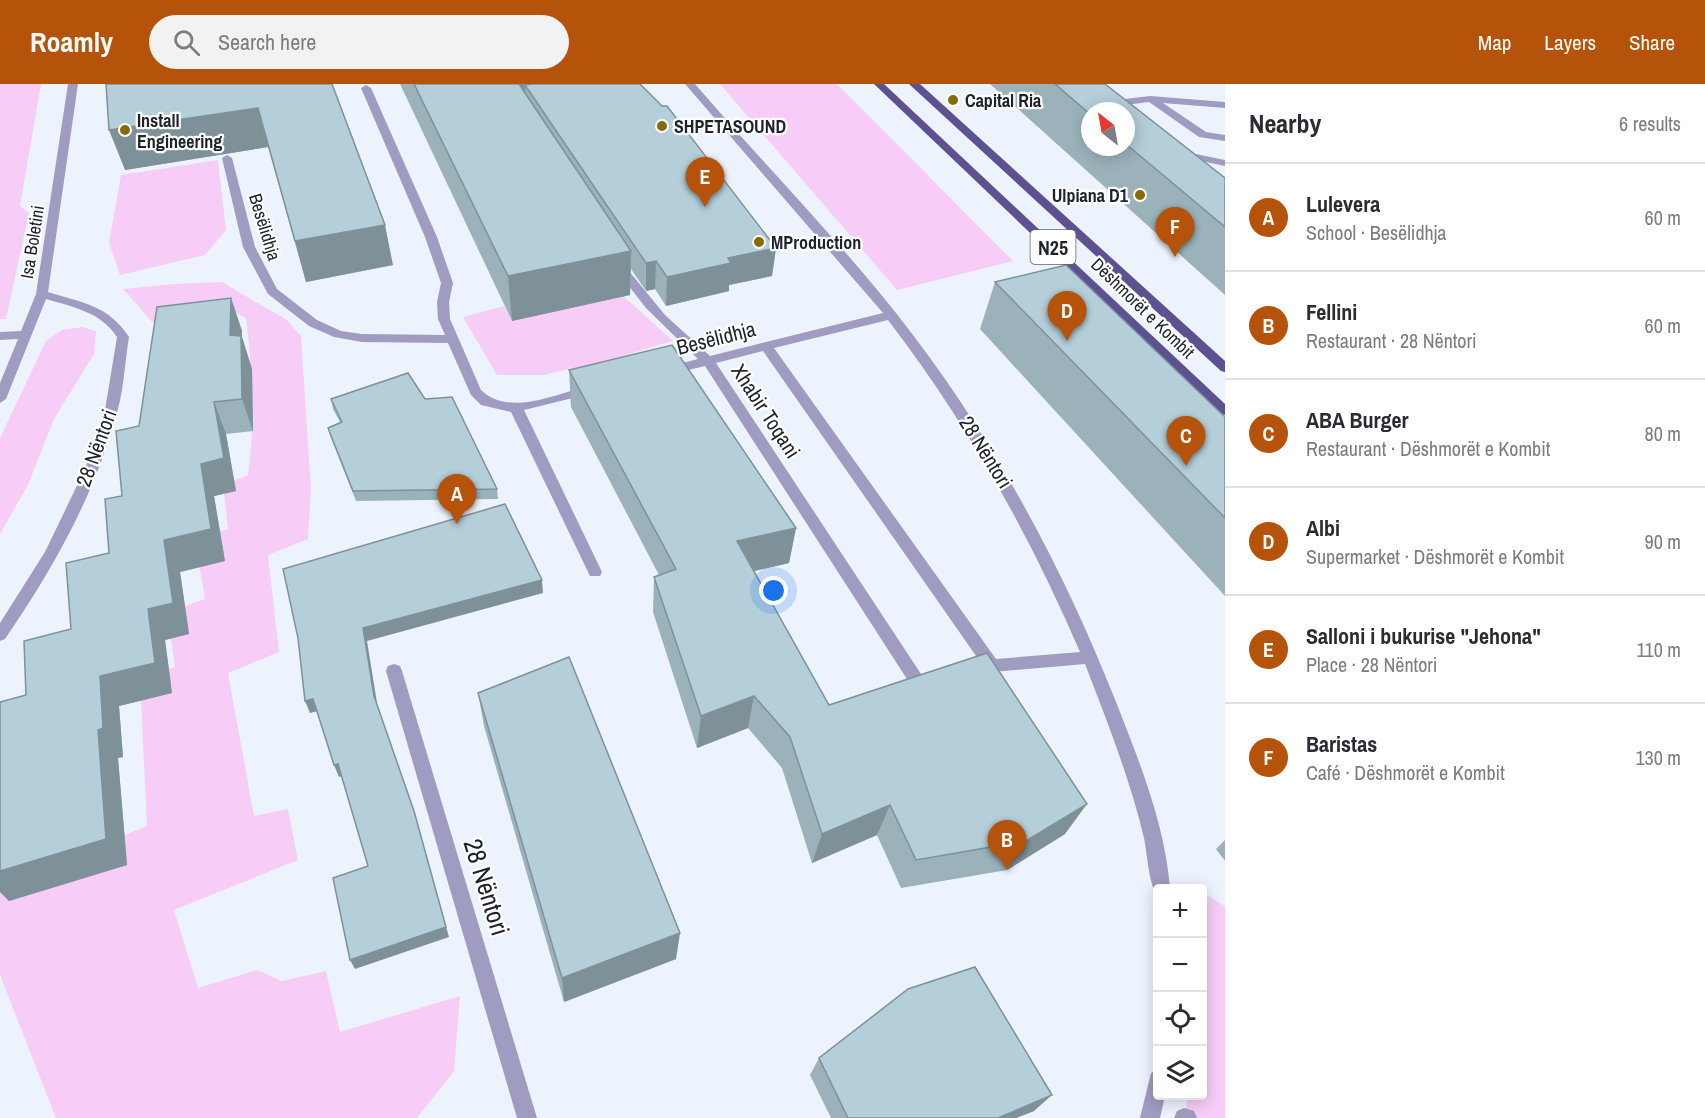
<!DOCTYPE html>
<html lang="en">
<head>
<meta charset="utf-8">
<style>
  body { margin:0; font-family:"Archivo Narrow",sans-serif; background:#f2f2f3; color:#2b2b33 }
  .controls { position:absolute; right:18px; bottom:18px; display:grid; overflow:hidden; border-radius:6px; box-shadow:0 3px 15px #0003 }
  .controls button { width:54px; height:54px; display:grid; place-items:center; padding:0; border:0; border-bottom:2px solid #e1e1e2; background:#fff; color:#2b2b33; font:30px sans-serif }
  .compass { position:absolute; left:1081px; top:18px; width:54px; height:54px; border-radius:50%; background:#fff; box-shadow:0 3px 15px #0003; rotate:329deg }
  .you { position:absolute; left:774px; top:507px; width:21px; height:21px; margin:-15px; border:4px solid #fff; border-radius:50%; background:#1a73e8; box-shadow:0 0 0 9px #1a73e833 }
  .badge { display:grid; place-items:center; width:39px; height:39px; border-radius:50%; background:#b45309; color:#fff; font-size:20px; font-weight:700 }
  .pin { position:absolute; translate:-50% -50px; filter:drop-shadow(0 2px 3px #0008) }
  .pin::after { content:''; position:absolute; top:32px; width:21px; height:18px; background:inherit; clip-path:polygon(0 0,100% 0,50% 100%) }
  .list { margin:0; padding:0; list-style:none }
  h2 { display:flex; justify-content:space-between; align-items:center; height:78px; margin:0; padding:0 24px; font-size:26px }
  h2 small { font-size:20px; font-weight:400; color:#7c7c81 }
  .list li { display:grid; grid-template-columns:39px 1fr auto; gap:18px; align-items:center; box-sizing:border-box; height:108px; padding:0 24px; border-top:2px solid #e1e1e2 }
  .list b { display:block; font-size:22px; white-space:nowrap }
  .list p { margin:0; font-size:20px; white-space:nowrap; color:#7c7c81 }
  .list em { font-size:20px; font-style:normal; color:#7c7c81 }
  .icon { flex:none; width:33px; height:33px; fill:none; stroke:currentColor; stroke-width:2; stroke-linecap:round; stroke-linejoin:round }
  .map { position:relative; flex:none; width:1225px; height:1034px; overflow:hidden }
  header { display:flex; align-items:center; gap:36px; box-sizing:border-box; height:84px; padding:0 30px; background:#b45309; color:#fff }
  header strong { font-size:28px }
  nav { display:flex; gap:33px; margin-inline-start:auto; font-size:21px }
  .search { width:420px; height:54px; background:#f2f2f3; display:flex; align-items:center; gap:15px; box-sizing:border-box; padding:0 21px; border-radius:33px; color:#7c7c81; font-size:22px }
  main { display:flex }
  aside { flex:1; background:#fff }
  .map>svg:first-child { display:block }
</style>
</head>
<body>
<header>
<strong>Roamly</strong>
<div class="search"><svg class="icon" aria-label="search" viewBox="0 0 24 24"><circle cx="10" cy="10" r="6"/><path d="M15 15l6 6"/></svg>Search here</div>
<nav><a>Map</a><a>Layers</a><a>Share</a></nav>
</header>
<main>
<div class="map">
<svg width="1225" height="1034" viewBox="0 0 1225 1034">
  <rect width="100%" height="100%" fill="#edf3fc"/>
  <g fill="#f7cdf8">
    <path d="M 0,0 L 41,0 L 20,122 L 29,129 L 6,235 L 0,235 Z"/>
    <path d="M 720,0 L 837,0 L 1013,177 L 897,206 Z"/>
    <path d="M 218,76 L 226,146 L 205,171 L 120,191 L 109,159 L 121,91 Z"/>
    <path d="M 222,198 L 287,236 L 301,252 L 311,406 L 308,455 L 268,471 L 279,568 L 228,589 L 254,732 L 288,725 L 298,776 L 174,826 L 198,904 L 257,886 L 282,897 L 326,887 L 340,948 L 460,912 L 454,987 L 417,1034 L 56,1034 L 0,891 L 0,802 L 147,742 L 140,595 L 175,583 L 167,528 L 205,515 L 195,455 L 228,445 L 223,401 L 248,391 C 255,338 253,287 246,234 L 227,224 L 152,238 L 123,205 L 174,200 Z"/>
    <path d="M 619,208 L 673,257 L 613,275 L 544,291 L 497,291 L 463,233 L 504,222 L 512,237 Z"/>
    <path d="M 82,243 L 96,247 L 94,270 L 54,335 L 28,401 L 0,450 L 0,354 L 46,257 L 62,246 Z"/>
    <path d="M 1203,809 L 1225,822 L 1225,1034 L 1184,1034 L 1188,1012 L 1202,1012 Z"/>
  </g>
  <g fill="none" stroke-linecap="round" stroke-linejoin="round">
    <g fill="#a09bc0" fill-rule="evenodd">
      <path d="M 68,0 L 78,0 L 48,208 C 83,219 108,221 129,253 C 125,277 124,302 118,325 C 96,409 53,485 5,555 L 0,557 L 0,539 L 45,468 L 85,385 L 105,326 L 117,253 C 101,228 73,223 46,215 L 6,315 L 0,319 L 0,299 L 18,255 L 0,256 L 0,248 L 21,247 L 36,210 Z"/>
      <path d="M 685,0 L 695,0 C 761,77 833,150 896,229 C 988,345 1060,477 1114,613 C 1138,674 1165,739 1170,804 L 1158,804 L 1158,811 C 1149,805 1147,767 1144,754 C 1130,695 1107,637 1085,580 L 992,588 L 975,594 L 969,592 L 967,587 L 969,582 L 981,579 L 763,267 L 716,279 L 925,596 L 933,597 L 935,602 L 933,607 L 922,611 L 916,609 L 705,282 L 667,291 L 661,287 L 663,284 L 698,275 L 646,224 L 614,183 L 616,181 L 624,181 L 665,231 L 710,272 L 883,229 ZM 888,236 C 966,338 1029,449 1080,568 L 996,575 L 774,264 Z"/>
      <path d="M 366,1 L 371,4 L 437,153 L 453,199 L 449,218 L 450,235 L 481,306 C 509,333 556,310 588,302 L 594,306 L 593,309 L 524,326 L 602,488 L 600,492 L 590,492 L 511,328 L 481,321 L 471,311 L 448,259 L 362,258 L 334,253 L 309,242 L 268,210 L 243,163 L 222,74 L 227,71 L 232,74 L 255,163 L 277,205 L 317,236 L 341,247 L 362,250 L 445,251 L 438,235 L 437,218 L 441,199 L 425,153 L 361,4 Z"/>
      <path d="M 1150,12 L 1225,18 L 1225,24 L 1163,19 L 1206,48 L 1225,51 L 1225,57 L 1199,53 L 1149,18 L 1108,23 L 1103,20 L 1108,17 Z"/>
      <path d="M 1181,67 L 1225,76 L 1225,82 L 1177,72 L 1177,68 Z"/>
      <path d="M 394,580 L 400,582 L 402,587 L 537,1034 L 517,1034 L 386,587 L 388,582 Z"/>
      <path d="M 1158,986 L 1158,1012 L 1165,1012 L 1160,1034 L 1140,1034 L 1151,989 Z"/>
      <path d="M 1184,1024 L 1194,1027 L 1197,1034 L 1174,1034 L 1177,1027 Z"/>
    </g>
    <g fill="#5e5192" fill-rule="evenodd">
      <path d="M 874,0 L 884,0 L 1225,320 L 1225,331 L 1220,330 Z"/>
      <path d="M 909,0 L 920,0 L 1225,277 L 1225,288 L 1221,287 Z"/>
    </g>
  </g>
  <g fill="#9bb2bb" fill-rule="evenodd">
    <path d="M 332,0 L 393,181 L 306,198 L 268,63 L 125,86 Z"/>
    <path d="M 400,0 L 640,0 L 776,164 L 772,192 L 729,201 L 729,207 L 666,222 L 655,205 L 646,207 L 631,185 L 630,211 L 512,237 Z"/>
    <path d="M 990,0 L 1105,0 L 1225,94 L 1225,211 ZM 1090,27 L 1126,27 L 1126,63 L 1090,63 Z"/>
    <path d="M 995,198 L 1225,333 L 1225,512 L 980,245 Z"/>
    <path d="M 231,214 L 242,247 L 242,253 L 252,285 L 253,347 L 226,350 L 236,407 L 214,412 L 225,477 L 180,488 L 189,550 L 165,556 L 172,609 L 119,622 L 123,673 L 118,674 L 127,781 L 9,817 L 26,611 L 71,545 L 109,469 L 139,342 Z"/>
    <path d="M 569,286 L 796,444 L 789,479 L 754,487 L 829,621 L 1065,750 L 1007,786 L 901,804 L 877,751 L 812,779 L 782,684 L 748,644 L 697,664 L 653,528 L 654,493 L 659,491 L 571,323 Z"/>
    <path d="M 331,315 L 425,315 L 497,405 L 498,415 L 356,417 L 331,354 L 328,344 L 340,338 L 333,325 Z"/>
    <path d="M 478,609 L 676,875 L 564,918 L 484,642 Z"/>
    <path d="M 1225,756 L 1225,777 L 1216,765 Z"/>
    <path d="M 819,974 L 1034,1027 L 1016,1034 L 831,1034 L 810,991 Z"/>
  </g>
  <g fill="#7e9199">
    <path d="M 520,0 L 615,0 L 525,1 L 526,19 L 521,20 Z"/>
    <path d="M 258,24 L 268,63 L 125,86 L 109,46 Z"/>
    <path d="M 385,141 L 393,181 L 306,198 L 295,157 Z"/>
    <path d="M 776,164 L 772,192 L 729,201 L 729,207 L 666,222 L 667,193 L 728,174 Z"/>
    <path d="M 631,167 L 630,211 L 512,237 L 508,192 Z"/>
    <path d="M 656,177 L 655,205 L 646,207 L 646,179 Z"/>
    <path d="M 231,214 L 242,247 L 242,253 L 252,285 L 253,347 L 242,315 L 230,251 Z"/>
    <path d="M 214,318 L 226,350 L 236,407 L 214,412 L 225,477 L 180,488 L 189,550 L 165,556 L 172,609 L 119,622 L 123,673 L 118,674 L 127,781 L 9,817 L 0,808 L 0,787 L 98,646 L 100,592 L 148,525 L 164,456 L 201,380 Z"/>
    <path d="M 796,444 L 789,479 L 732,492 L 737,457 Z"/>
    <path d="M 542,496 L 543,509 L 367,557 L 378,625 L 374,612 L 363,544 Z"/>
    <path d="M 754,612 L 748,644 L 697,664 L 701,632 Z"/>
    <path d="M 313,615 L 318,627 L 310,629 L 305,617 Z"/>
    <path d="M 338,680 L 343,692 L 339,693 L 334,681 Z"/>
    <path d="M 1087,720 L 1065,750 L 1007,786 L 1026,757 Z"/>
    <path d="M 890,721 L 877,751 L 812,779 L 822,750 Z"/>
    <path d="M 414,727 L 449,853 L 355,885 L 350,876 Z"/>
    <path d="M 680,849 L 676,875 L 564,918 L 562,894 Z"/>
    <path d="M 1052,1011 L 1034,1027 L 1016,1034 L 998,1034 Z"/>
  </g>
  <g fill="#b4cfda" stroke="#7e9199" stroke-width="1.5">
    <path d="M 106,0 L 332,0 L 385,141 L 295,157 L 258,24 L 109,46 Z"/>
    <path d="M 414,0 L 519,0 L 631,167 L 508,192 Z"/>
    <path d="M 532,0 L 640,0 L 662,22 L 667,22 L 776,164 L 728,174 L 731,179 L 667,193 L 656,177 L 646,179 L 525,1 Z"/>
    <path d="M 1055,0 L 1105,0 L 1225,94 L 1225,143 L 1126,60 L 1126,27 L 1090,27 L 1090,30 Z"/>
    <path d="M 1066,181 L 1225,333 L 1225,434 L 995,198 Z"/>
    <path d="M 231,214 L 230,251 L 241,252 L 242,315 L 214,318 L 224,374 L 201,380 L 211,445 L 164,456 L 173,519 L 148,525 L 155,579 L 100,592 L 103,644 L 98,646 L 106,755 L 0,787 L 0,618 L 26,611 L 24,557 L 71,545 L 66,479 L 109,469 L 105,415 L 122,412 L 116,347 L 139,342 L 157,223 Z"/>
    <path d="M 672,261 L 796,444 L 737,457 L 829,621 L 987,569 L 1087,720 L 1026,757 L 916,776 L 890,721 L 822,750 L 790,653 L 754,612 L 701,632 L 654,493 L 676,485 L 569,286 Z"/>
    <path d="M 408,289 L 425,315 L 452,313 L 497,405 L 353,407 L 328,344 L 342,338 L 331,315 Z"/>
    <path d="M 505,420 L 542,496 L 363,544 L 374,612 L 414,727 L 446,843 L 350,876 L 333,794 L 368,782 L 338,680 L 334,681 L 313,615 L 305,617 L 298,554 L 283,485 Z"/>
    <path d="M 569,573 L 680,849 L 562,894 L 478,609 Z"/>
    <path d="M 975,883 L 1052,1011 L 998,1034 L 848,1034 L 819,974 L 908,905 Z"/>
  </g>
  <g fill="#886a08" stroke="#fff" stroke-width="2">
    <circle cx="953" cy="16" r="6"/>
    <circle cx="662" cy="42" r="6"/>
    <circle cx="125" cy="46" r="6"/>
    <circle cx="1140" cy="111" r="6"/>
    <circle cx="759" cy="158" r="6"/>
  </g>
  <g text-anchor="middle" dominant-baseline="central" stroke-width="4.5" stroke-linejoin="round" paint-order="stroke">
    <g font-size="18" font-weight="bold" fill="#1e232b" stroke="#fff" text-anchor="start">
      <text x="965" y="16">Capital Ria</text>
      <text x="137" y="36">Install<tspan x="137" dy="21">Engineering</tspan></text>
      <text x="674" y="42">SHPETASOUND</text>
      <text x="1128" y="111" text-anchor="end">Ulpiana D1</text>
      <text x="771" y="158">MProduction</text>
    </g>
    <g font-size="18" fill="#1e232b" stroke="#fff">
      <text transform="translate(265 143) rotate(73)">Besëlidhja</text>
      <text transform="translate(32 158) rotate(-81)">Isa Boletini</text>
      <text transform="translate(1143 224) rotate(44)">Dëshmorët e Kombit</text>
    </g>
    <rect fill="#fff" stroke="#62656b" stroke-width="1.5" x="1030.5" y="146" width="45" height="34" rx="4.5"/>
    <g font-size="20" font-weight="bold" fill="#1e232b">
      <text x="1053" y="163">N25</text>
    </g>
    <g font-size="21" fill="#1e232b" stroke="#fff">
      <text transform="translate(716 254) rotate(-14)">Besëlidhja</text>
      <text transform="translate(766 327) rotate(57)">Xhabir Toqani</text>
      <text transform="translate(96 364) rotate(-70)">28 Nëntori</text>
      <text transform="translate(986 368) rotate(58)">28 Nëntori</text>
    </g>
    <g font-size="26" fill="#1e232b" stroke="#fff">
      <text transform="translate(487 803) rotate(73)">28 Nëntori</text>
    </g>
  </g>
</svg>
<div class="controls">
<button>+</button>
<button>−</button>
<button><svg class="icon" aria-label="locate" viewBox="0 0 24 24"><circle cx="12" cy="12" r="6"/><path d="M12 2v4M12 18v4M2 12h4M18 12h4"/></svg></button>
<button><svg class="icon" aria-label="layers" viewBox="0 0 24 24"><path d="M12 4l9 5-9 5-9-5zM3 14l9 5 9-5"/></svg></button>
</div>
<svg class="compass" viewBox="-18 -18 36 36"><path d="M0-13l5 13h-10z" fill="#e53935"/><path d="M0 13l5-13h-10z" fill="#7c7c81"/></svg>
<div class="you"></div>
<div class="pin badge" style="left:457px;top:440px">A</div>
<div class="pin badge" style="left:1007px;top:786px">B</div>
<div class="pin badge" style="left:1186px;top:382px">C</div>
<div class="pin badge" style="left:1067px;top:257px">D</div>
<div class="pin badge" style="left:705px;top:123px">E</div>
<div class="pin badge" style="left:1175px;top:173px">F</div>
</div>
<aside>
<h2>Nearby<small>6 results</small></h2>
<ul class="list">
<li><span class="badge">A</span><div><b>Lulevera</b><p>School · Besëlidhja</p></div><em>60 m</em></li>
<li><span class="badge">B</span><div><b>Fellini</b><p>Restaurant · 28 Nëntori</p></div><em>60 m</em></li>
<li><span class="badge">C</span><div><b>ABA Burger</b><p>Restaurant · Dëshmorët e Kombit</p></div><em>80 m</em></li>
<li><span class="badge">D</span><div><b>Albi</b><p>Supermarket · Dëshmorët e Kombit</p></div><em>90 m</em></li>
<li><span class="badge">E</span><div><b>Salloni i bukurise &quot;Jehona&quot;</b><p>Place · 28 Nëntori</p></div><em>110 m</em></li>
<li><span class="badge">F</span><div><b>Baristas</b><p>Café · Dëshmorët e Kombit</p></div><em>130 m</em></li>
</ul>
</aside>
</main>
</body>
</html>
